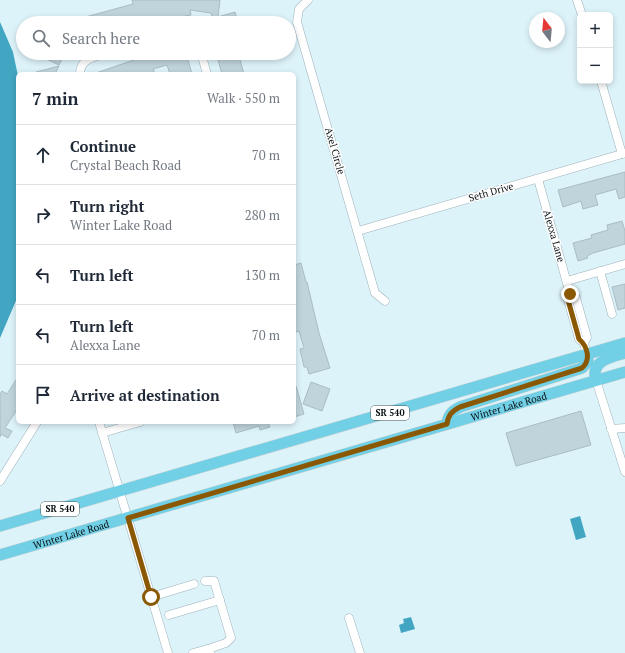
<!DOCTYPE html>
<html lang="en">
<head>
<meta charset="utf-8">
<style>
  body { margin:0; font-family:"PT Serif",serif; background:#f6f6f7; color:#1f2937 }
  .controls { position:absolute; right:12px; top:12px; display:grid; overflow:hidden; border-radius:6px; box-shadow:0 2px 6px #0003 }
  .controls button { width:36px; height:36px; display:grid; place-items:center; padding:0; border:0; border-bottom:1px solid #e0e1e3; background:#fff; color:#1f2937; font:20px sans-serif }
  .compass { position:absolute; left:529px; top:12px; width:36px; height:36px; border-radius:50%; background:#fff; box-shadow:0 2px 6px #0003; rotate:344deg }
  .stop { position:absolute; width:12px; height:12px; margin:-9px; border:3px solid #8a5702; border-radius:50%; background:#fff }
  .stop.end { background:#8a5702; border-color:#fff; box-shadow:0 1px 4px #0008 }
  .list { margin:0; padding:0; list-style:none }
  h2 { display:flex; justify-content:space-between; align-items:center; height:52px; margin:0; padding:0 16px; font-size:17px }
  h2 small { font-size:13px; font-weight:400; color:#747a83 }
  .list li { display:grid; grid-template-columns:26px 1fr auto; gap:12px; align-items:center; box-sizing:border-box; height:60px; padding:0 16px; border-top:1px solid #e0e1e3 }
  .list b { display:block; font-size:15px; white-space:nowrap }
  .list p { margin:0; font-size:13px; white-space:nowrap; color:#747a83 }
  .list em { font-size:13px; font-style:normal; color:#747a83 }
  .icon { flex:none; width:22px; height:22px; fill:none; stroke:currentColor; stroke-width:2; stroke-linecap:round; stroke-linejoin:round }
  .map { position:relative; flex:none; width:625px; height:653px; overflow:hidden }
  .search { position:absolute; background:#fff; box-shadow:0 2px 6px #0003; left:16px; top:16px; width:280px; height:44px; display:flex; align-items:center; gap:10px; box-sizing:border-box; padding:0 14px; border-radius:22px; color:#747a83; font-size:15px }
  .panel { position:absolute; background:#fff; box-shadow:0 2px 6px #0003; left:16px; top:72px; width:280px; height:352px; border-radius:6px }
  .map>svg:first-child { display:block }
</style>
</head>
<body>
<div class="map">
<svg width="625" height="653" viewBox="0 0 625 653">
  <rect width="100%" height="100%" fill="#ddf3fa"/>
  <g fill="#42a6c3">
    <path d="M 0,22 L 13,52 L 18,76 L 18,296 L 0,338 Z"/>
    <path d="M 580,516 L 586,537 L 576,540 L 570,519 Z"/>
    <path d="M 411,617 L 415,629 L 401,633 L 399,625 L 404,623 L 403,619 Z"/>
  </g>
  <g fill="#bfd4db" stroke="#a8bdc4">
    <path d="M 132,0 L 220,0 L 218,17 L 235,12 L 238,23 L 205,23 L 205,21 L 213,19 L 211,13 L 190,10 L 191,15 L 164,20 L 163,18 L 146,23 L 71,23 L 71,21 L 133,4 Z"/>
    <path d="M 34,53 L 62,53 L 60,56 L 63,57 L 59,65 Z"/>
    <path d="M 154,53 L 186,53 L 192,74 L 170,74 L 167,65 L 153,69 L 155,74 L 97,74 L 96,73 Z"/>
    <path d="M 216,53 L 238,53 L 244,74 L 222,74 Z"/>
    <path d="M 59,66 L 55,74 L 36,74 L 36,72 Z"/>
    <path d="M 625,172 L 625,197 L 619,199 L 616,189 L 595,195 L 598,205 L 583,209 L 581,201 L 563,207 L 558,190 Z"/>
    <path d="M 622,221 L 625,231 L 625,244 L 593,253 L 587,256 L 588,258 L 578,261 L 573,243 L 592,238 L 591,235 L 608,230 L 607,225 Z"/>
    <path d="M 301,263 L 306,282 L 307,282 L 319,333 L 330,368 L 309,374 L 307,367 L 304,367 L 300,349 L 304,348 L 299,331 L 294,333 L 294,265 Z"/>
    <path d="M 625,284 L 625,308 L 618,310 L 612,287 Z"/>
    <path d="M 18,377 L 18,408 L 5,428 L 12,431 L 8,438 L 1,434 L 0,437 L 0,394 L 2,391 L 7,394 Z"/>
    <path d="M 311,382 L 330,389 L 322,411 L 303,404 Z"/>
    <path d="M 294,386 L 296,386 L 304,414 L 294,417 Z"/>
    <path d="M 581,411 L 591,445 L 516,466 L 506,433 Z"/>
    <path d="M 233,422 L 268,422 L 270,427 L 260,430 L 259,426 L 236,433 Z"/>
  </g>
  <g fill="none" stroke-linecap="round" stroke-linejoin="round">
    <g stroke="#9db1b8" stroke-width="9">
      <g id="minor">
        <path d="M 308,0 L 299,9 L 297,22 L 375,293 L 385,301"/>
        <path d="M 577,0 L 582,15"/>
        <path d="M 201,53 L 207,74"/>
        <path d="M 80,74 C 80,58 95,57 108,53"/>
        <path d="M 601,81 L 622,154"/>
        <path d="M 538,179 L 570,294 L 576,298 L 587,337 L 584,343"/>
        <path d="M 358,231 L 625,153"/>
        <path d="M 600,271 L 612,314"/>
        <path d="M 567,281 L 625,264"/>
        <path d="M 570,294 L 568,300 L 579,339 L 584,343 L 587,355"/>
        <path d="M 596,380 L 625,472"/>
        <path d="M 99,422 L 168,653"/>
        <path d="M 611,429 L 625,428"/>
        <path d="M 102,433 L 140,422"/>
        <path d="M 0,481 L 37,422"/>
        <path d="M 205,581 L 214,581 L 231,638 L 226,643 L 208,649"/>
        <path d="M 151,597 L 194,584"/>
        <path d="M 169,615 L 220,600"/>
        <path d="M 349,618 L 360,653"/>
        <path d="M 193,653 L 208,649 L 210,653"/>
      </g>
    </g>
    <g stroke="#d2d4d4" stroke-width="12">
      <g id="major">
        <path d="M 596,380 C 590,361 611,357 625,353"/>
        <path d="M 447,424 C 448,415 452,411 460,407 L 582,368 L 588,361 L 587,355"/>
        <path d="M 0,526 L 625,343"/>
        <path id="s1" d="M 0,555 L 625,372"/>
      </g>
    </g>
    <use href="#minor" stroke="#fff" stroke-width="8"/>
    <use href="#major" stroke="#71d0e5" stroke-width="11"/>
  </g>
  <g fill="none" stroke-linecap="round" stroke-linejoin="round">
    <path stroke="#8a5702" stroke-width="5" d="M 151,597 L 128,518 L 447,424 C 448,415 452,411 460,407 L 582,368 C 591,360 588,347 579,339 L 568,300 L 570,294"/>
  </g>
  <g text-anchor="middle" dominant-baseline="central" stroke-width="3" stroke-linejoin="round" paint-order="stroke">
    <g fill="#fff" stroke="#515658" stroke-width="1">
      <rect x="371" y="406" width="38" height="14" rx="3"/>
      <rect x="41" y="502" width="38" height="14" rx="3"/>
    </g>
    <g font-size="9" font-weight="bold" fill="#070e11">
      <text x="390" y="413">SR 540</text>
      <text x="60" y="509">SR 540</text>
    </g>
    <g font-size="10" fill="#070e11" stroke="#fff">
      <text transform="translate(335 151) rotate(74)">Axel Circle</text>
      <text transform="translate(491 192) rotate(-16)">Seth Drive</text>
      <text transform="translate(554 236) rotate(74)">Alexxa Lane</text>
      <text stroke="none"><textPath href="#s1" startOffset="530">Winter Lake Road</textPath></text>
      <text stroke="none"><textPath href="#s1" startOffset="74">Winter Lake Road</textPath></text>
    </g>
  </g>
</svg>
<div class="controls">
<button>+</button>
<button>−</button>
</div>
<svg class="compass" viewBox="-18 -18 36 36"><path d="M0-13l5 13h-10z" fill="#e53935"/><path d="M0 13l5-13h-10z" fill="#747a83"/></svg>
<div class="stop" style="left:151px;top:597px"></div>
<div class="stop end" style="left:570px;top:294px"></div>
<div class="search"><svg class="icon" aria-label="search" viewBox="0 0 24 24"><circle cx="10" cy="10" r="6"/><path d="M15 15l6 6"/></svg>Search here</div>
<section class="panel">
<h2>7 min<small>Walk · 550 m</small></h2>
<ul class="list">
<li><svg class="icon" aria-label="ahead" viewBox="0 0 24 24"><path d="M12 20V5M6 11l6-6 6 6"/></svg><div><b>Continue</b><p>Crystal Beach Road</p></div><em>70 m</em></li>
<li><svg class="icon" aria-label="right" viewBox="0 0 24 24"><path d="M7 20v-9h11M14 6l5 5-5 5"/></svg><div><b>Turn right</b><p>Winter Lake Road</p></div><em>280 m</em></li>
<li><svg class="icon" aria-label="left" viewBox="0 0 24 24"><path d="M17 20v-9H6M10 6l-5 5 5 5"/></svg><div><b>Turn left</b></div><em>130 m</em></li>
<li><svg class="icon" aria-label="left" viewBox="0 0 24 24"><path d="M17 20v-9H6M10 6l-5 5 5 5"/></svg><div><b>Turn left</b><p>Alexxa Lane</p></div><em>70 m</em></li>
<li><svg class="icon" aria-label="arrive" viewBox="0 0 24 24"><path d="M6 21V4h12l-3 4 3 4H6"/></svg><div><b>Arrive at destination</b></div></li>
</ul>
</section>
</div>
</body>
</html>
